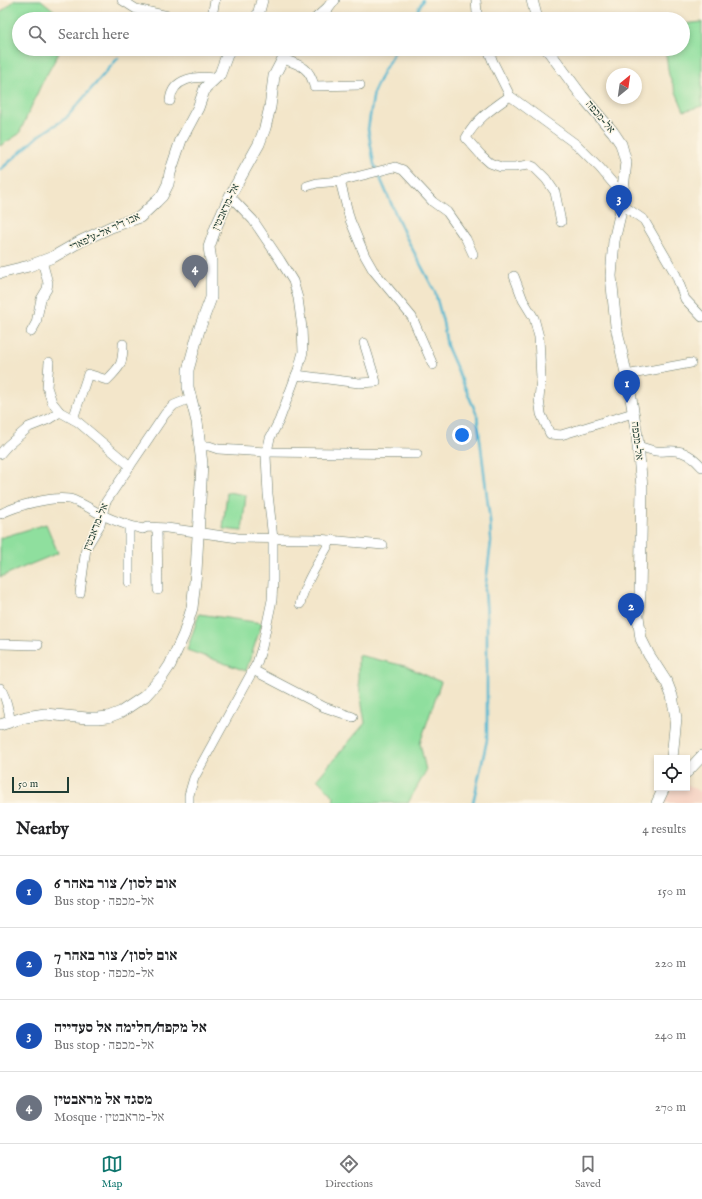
<!DOCTYPE html>
<html lang="en">
<head>
<meta charset="utf-8">
<style>
  body { margin:0; font-family:"IM FELL English","Frank Ruhl Libre",serif; background:#f2f2f2; color:#202124 }
  .controls { position:absolute; right:12px; bottom:12px; display:grid; overflow:hidden; border-radius:0px; box-shadow:0 2px 6px #0003 }
  .controls button { width:36px; height:36px; display:grid; place-items:center; padding:0; border:0; border-bottom:1px solid #e0e0e0; background:#fff; color:#202124; font:20px sans-serif }
  .compass { position:absolute; left:606px; top:68px; width:36px; height:36px; border-radius:50%; background:#fff; box-shadow:0 2px 6px #0003; rotate:29deg }
  .scale { position:absolute; left:12px; bottom:10px; width:57px; box-sizing:border-box; padding-left:4px; border:2px solid #1f3d34; border-top:0; font-size:11px; line-height:14px; white-space:nowrap; color:#1f3d34; -webkit-text-stroke:3px #fcf5e5; paint-order:stroke }
  .you { position:absolute; left:462px; top:435px; width:14px; height:14px; margin:-10px; border:3px solid #fff; border-radius:50%; background:#1a73e8; box-shadow:0 0 0 6px #1a73e833 }
  .badge { display:grid; place-items:center; width:26px; height:26px; border-radius:50%; background:#0f766e; color:#fff; font-size:13px; font-weight:700 }
  .pin { position:absolute; translate:-50% -33px; filter:drop-shadow(0 1px 2px #0008) }
  .pin::after { content:''; position:absolute; top:21px; width:14px; height:12px; background:inherit; clip-path:polygon(0 0,100% 0,50% 100%) }
  .list { margin:0; padding:0; list-style:none }
  h2 { display:flex; justify-content:space-between; align-items:center; height:52px; margin:0; padding:0 16px; font-size:17px }
  h2 small { font-size:13px; font-weight:400; color:#757577 }
  .list li { display:grid; grid-template-columns:26px 1fr auto; gap:12px; align-items:center; box-sizing:border-box; height:72px; padding:0 16px; border-top:1px solid #e0e0e0 }
  .list b { display:block; font-size:15px; white-space:nowrap }
  .list p { margin:0; font-size:13px; white-space:nowrap; color:#757577 }
  .list em { font-size:13px; font-style:normal; color:#757577 }
  .icon { flex:none; width:22px; height:22px; fill:none; stroke:currentColor; stroke-width:2; stroke-linecap:round; stroke-linejoin:round }
  .map { position:relative; flex:none; width:702px; height:803px; overflow:hidden }
  .search { position:absolute; background:#fff; box-shadow:0 2px 6px #0003; left:12px; right:12px; top:12px; height:44px; display:flex; align-items:center; gap:10px; box-sizing:border-box; padding:0 14px; border-radius:22px; color:#757577; font-size:15px }
  .sheet { height:340px; background:#fff }
  nav { display:flex; justify-content:space-around; align-items:center; box-sizing:border-box; height:56px; border-top:1px solid #e0e0e0; background:#fff; font-size:11px; color:#757577 }
  nav a { display:grid; justify-items:center; gap:2px }
  nav .on { color:#0f766e }
  .map>svg:first-child { display:block }
</style>
</head>
<body>
<div class="map">
<svg width="702" height="803" viewBox="0 0 702 803">
  <rect width="100%" height="100%" fill="#fcf5e5"/>
  <filter id="ink" filterUnits="userSpaceOnUse"><feTurbulence type="fractalNoise" baseFrequency=".025" numOctaves="2"/><feDisplacementMap in="SourceGraphic" scale="8" xChannelSelector="R" yChannelSelector="G"/><feConvolveMatrix kernelMatrix="1 2 1 2 8 2 1 2 1" color-interpolation-filters="sRGB"/></filter>
  <filter id="wash" filterUnits="userSpaceOnUse"><feTurbulence type="fractalNoise" baseFrequency=".012" numOctaves="4" result="noise"/><feDisplacementMap in="SourceGraphic" scale="16" xChannelSelector="R" yChannelSelector="G"/><feGaussianBlur stdDeviation="0.9" result="paint"/><feColorMatrix in="noise" values="0 0 0 0 0 0 0 0 0 0 0 0 0 0 0 0 0 1.4 0 .05"/><feComposite in="paint" operator="in"/></filter>
  <g filter="url(#wash)">
    <rect width="100%" height="100%" fill="#f3e6ca"/>
    <path fill="#f5d2c2" d="M 687,784 L 702,793 L 702,803 L 661,803 L 662,800 L 675,788 L 687,788 Z"/>
    <g fill="#8fdf9e" stroke="#578e69">
      <path d="M 15,0 L 41,0 L 65,19 L 19,19 L 19,49 L 61,49 L 41,85 L 19,134 L 0,146 L 0,13 Z"/>
      <path d="M 702,22 L 702,106 L 684,111 L 669,75 L 665,49 L 683,49 L 683,24 Z"/>
      <path d="M 227,492 L 246,495 L 242,531 L 223,529 Z"/>
      <path d="M 46,524 L 58,553 L 0,577 L 0,538 Z"/>
      <path d="M 199,614 L 262,623 L 246,671 L 187,650 Z"/>
      <path d="M 358,655 L 405,666 L 441,682 L 420,743 L 426,771 L 408,803 L 333,803 L 334,797 L 317,779 L 365,723 L 358,679 Z"/>
    </g>
    <g fill="none" stroke-linecap="round" stroke-linejoin="round">
      <g stroke="#52b7d1" stroke-width="2.5">
        <path d="M 413,19 L 423,0"/>
        <path d="M 396,49 L 383,72 L 374,91 L 368,129 L 374,164 L 404,233 L 435,292 L 443,322 L 447,346 L 477,415 L 490,521 L 491,542 L 485,590 L 487,616 L 487,740 L 473,803"/>
        <path d="M 0,170 L 40,135 L 66,118 L 118,58"/>
      </g>
    </g>
  </g>
  <g filter="url(#ink)">
    <g fill="none" stroke-linecap="round" stroke-linejoin="round">
      <g stroke="#697868" stroke-width="10">
        <g id="minor">
          <path d="M 122,0 L 136,9 L 168,16 L 186,19"/>
          <path d="M 476,0 L 477,13 L 478,19"/>
          <path d="M 212,16 L 215,0"/>
          <path d="M 488,49 L 493,62 L 510,96 L 577,145 L 600,168 L 622,194"/>
          <path d="M 283,59 C 300,65 310,67 314,86 L 360,85"/>
          <path d="M 510,96 C 493,108 476,119 466,138 L 481,155 L 490,163 L 501,167 L 515,167 L 529,165 L 534,167 L 546,179 L 555,192 L 561,222"/>
          <path d="M 170,101 C 172,77 197,76 215,78"/>
          <path d="M 340,181 L 350,220 L 365,256 L 373,270 L 412,317 L 433,365"/>
          <path d="M 307,186 L 317,183 L 340,181 L 395,167 L 403,170 L 433,202 L 447,212 L 466,239 L 473,254"/>
          <path d="M 621,204 L 644,220 L 676,275 L 685,299 L 702,317"/>
          <path d="M 514,276 L 523,300 L 534,318 L 539,337 L 541,379 L 539,399 L 541,414 L 550,434 L 561,435 L 633,413"/>
          <path d="M 31,332 L 36,323 L 41,299 L 47,289 L 48,283 L 42,261"/>
          <path d="M 49,362 L 47,387 L 52,402 L 60,412 L 78,422 L 130,466"/>
          <path d="M 296,375 L 359,383 L 376,382 L 364,343"/>
          <path d="M 626,375 L 691,363"/>
          <path d="M 73,419 L 88,374 L 107,380 C 121,366 123,364 123,344"/>
          <path d="M 201,446 L 209,446 L 218,449 L 267,452 L 417,454"/>
          <path d="M 638,446 C 644,448 650,450 656,451 C 663,452 669,450 675,451 C 686,451 695,459 702,467"/>
          <path d="M 0,454 L 7,446 L 29,427 L 49,419 L 60,412"/>
          <path d="M 0,514 C 16,506 51,496 69,499 C 77,500 94,511 102,515 C 115,521 129,526 143,529 L 147,527 L 167,528 L 238,538 L 318,539 L 383,545"/>
          <path d="M 129,526 L 129,582"/>
          <path d="M 157,528 L 158,590"/>
          <path d="M 80,593 L 86,548 L 100,525 L 105,503 L 165,414 L 174,405 L 191,398"/>
          <path d="M 300,604 C 305,581 320,561 331,540"/>
          <path d="M 0,644 L 38,645"/>
          <path d="M 253,670 L 324,707 L 353,717"/>
          <path d="M 0,688 C 7,697 8,711 11,722"/>
          <path d="M 189,803 L 189,795 L 194,778 L 257,663 L 262,647 L 272,600 L 273,580 L 273,539 L 268,494 L 266,456 L 270,438 L 279,421 L 298,370 L 303,352 L 302,328 L 298,298 L 293,281 L 280,260 L 253,220 L 230,196"/>
        </g>
      </g>
      <g stroke="#697868" stroke-width="12">
        <g id="tertiary">
          <path d="M 532,0 L 537,19"/>
          <path d="M 257,19 L 262,0"/>
          <path d="M 316,19 L 328,8 L 334,0"/>
          <path d="M 547,49 L 582,96 L 613,132 L 621,144 L 626,162 L 620,215 L 614,241 L 611,276 L 616,326 L 630,392 L 637,436 L 642,487 L 640,594 L 638,616 L 641,639 L 649,655 L 667,683 L 672,696 L 676,718 L 672,758"/>
          <path d="M 0,273 L 29,266 L 53,257 L 81,241 L 111,227 L 140,217 L 156,202 L 162,196 L 168,184 L 170,173 L 181,140 L 198,108 L 205,88 L 220,74 L 227,55 L 232,49"/>
          <path d="M 0,725 L 26,717 L 45,714 L 87,718 L 98,718 L 108,717 L 121,712 L 145,696 L 162,677 L 170,665 L 184,634 L 192,608 L 196,572 L 202,464 L 197,422 L 188,387 L 188,370 L 199,330 L 211,298 L 211,261 L 209,247 L 216,227 L 230,196 L 259,144 L 265,128 L 270,107 L 274,76 L 288,49"/>
          <path d="M 687,772 L 702,756"/>
          <path d="M 657,803 L 664,788"/>
        </g>
      </g>
      <use href="#minor" stroke="#fff" stroke-width="9"/>
      <use href="#tertiary" stroke="#fff" stroke-width="11"/>
    </g>
  </g>
  <g text-anchor="middle" dominant-baseline="central" stroke-width="3" stroke-linejoin="round" paint-order="stroke">
    <g font-size="11" fill="#1f3d34" stroke="#fcf5e5">
      <text transform="translate(600 117) rotate(50)">אל-מכפה</text>
      <text transform="translate(226 207) rotate(-65)">אל-מראבטין</text>
      <text transform="translate(105 232) rotate(-25)">אבו ד'ר אל-ע'פארי</text>
      <text transform="translate(637 441) rotate(83)">אל-מכפה</text>
      <text transform="translate(96 527) rotate(-68)">אל-מראבטין</text>
    </g>
  </g>
</svg>
<div class="controls">
<button><svg class="icon" aria-label="locate" viewBox="0 0 24 24"><circle cx="12" cy="12" r="6"/><path d="M12 2v4M12 18v4M2 12h4M18 12h4"/></svg></button>
</div>
<svg class="compass" viewBox="-18 -18 36 36"><path d="M0-13l5 13h-10z" fill="#e53935"/><path d="M0 13l5-13h-10z" fill="#757577"/></svg>
<div class="scale">50 m</div>
<div class="you"></div>
<div class="pin badge" style="left:627px;top:403px;background:#1a4fb4">1</div>
<div class="pin badge" style="left:631px;top:626px;background:#1a4fb4">2</div>
<div class="pin badge" style="left:619px;top:218px;background:#1a4fb4">3</div>
<div class="pin badge" style="left:195px;top:288px;background:#6b7280">4</div>
<div class="search"><svg class="icon" aria-label="search" viewBox="0 0 24 24"><circle cx="10" cy="10" r="6"/><path d="M15 15l6 6"/></svg>Search here</div>
</div>
<section class="sheet">
<h2>Nearby<small>4 results</small></h2>
<ul class="list">
<li><span class="badge" style="background:#1a4fb4">1</span><div><b>אום לסון / צור באהר 6</b><p>Bus stop · אל-מכפה</p></div><em>150 m</em></li>
<li><span class="badge" style="background:#1a4fb4">2</span><div><b>אום לסון / צור באהר 7</b><p>Bus stop · אל-מכפה</p></div><em>220 m</em></li>
<li><span class="badge" style="background:#1a4fb4">3</span><div><b>אל מקפה/חלימה אל סעדייה</b><p>Bus stop · אל-מכפה</p></div><em>240 m</em></li>
<li><span class="badge" style="background:#6b7280">4</span><div><b>מסגד אל מראבטין</b><p>Mosque · אל-מראבטין</p></div><em>270 m</em></li>
</ul>
</section>
<nav>
<a class="on"><svg class="icon" aria-label="map" viewBox="0 0 24 24"><path d="M3 6l6-2 6 2 6-2v14l-6 2-6-2-6 2zM9 4v14M15 6v14"/></svg>Map</a>
<a><svg class="icon" aria-label="directions" viewBox="0 0 24 24"><path d="M12 3l9 9-9 9-9-9zM9 14v-3h6M13 9l2 2-2 2"/></svg>Directions</a>
<a><svg class="icon" aria-label="saved" viewBox="0 0 24 24"><path d="M7 4h10v16l-5-4-5 4z"/></svg>Saved</a>
</nav>
</body>
</html>
